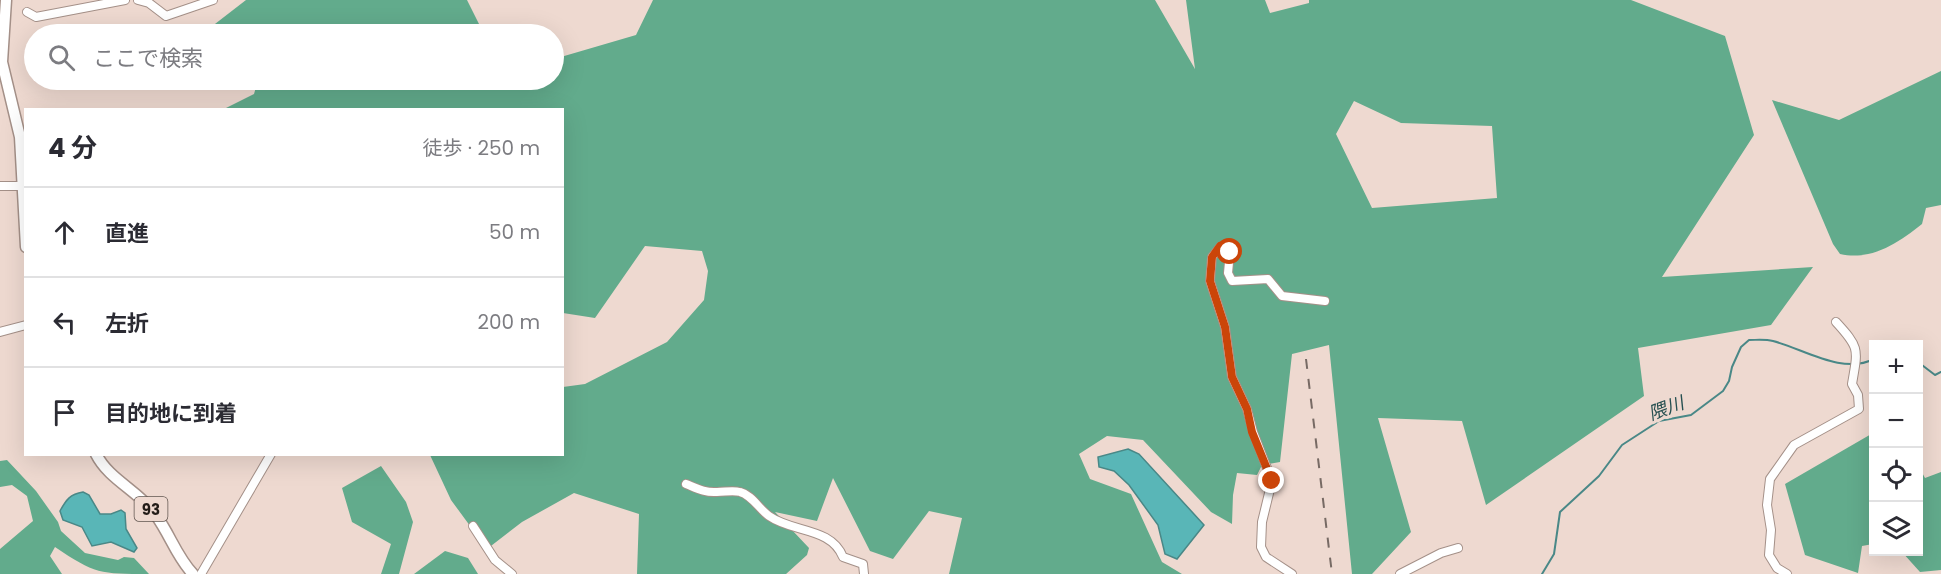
<!DOCTYPE html>
<html lang="ja">
<head>
<meta charset="utf-8">
<style>
  body { margin:0; font-family:Poppins,"Noto Sans JP",sans-serif; background:#f2f2f3; color:#2b2b33 }
  .controls { position:absolute; right:18px; bottom:18px; display:grid; overflow:hidden; border-radius:0px; box-shadow:0 6px 24px #0002 }
  .controls button { width:54px; height:54px; display:grid; place-items:center; padding:0; border:0; border-bottom:2px solid #e1e1e2; background:#fff; color:#2b2b33; font:30px sans-serif }
  .stop { position:absolute; width:18px; height:18px; margin:-14px; border:4px solid #cb4509; border-radius:50%; background:#fff }
  .stop.end { background:#cb4509; border-color:#fff; box-shadow:0 2px 6px #0008 }
  .list { margin:0; padding:0; list-style:none }
  h2 { display:flex; justify-content:space-between; align-items:center; height:78px; margin:0; padding:0 24px; font-size:26px }
  h2 small { font-size:20px; font-weight:400; color:#7c7c81 }
  .list li { display:grid; grid-template-columns:39px 1fr auto; gap:18px; align-items:center; box-sizing:border-box; height:90px; padding:0 24px; border-top:2px solid #e1e1e2 }
  .list b { display:block; font-size:22px; white-space:nowrap }
  .list em { font-size:20px; font-style:normal; color:#7c7c81 }
  .icon { flex:none; width:33px; height:33px; fill:none; stroke:currentColor; stroke-width:2; stroke-linecap:round; stroke-linejoin:round }
  .map { position:relative; flex:none; width:1941px; height:574px; overflow:hidden }
  .search { position:absolute; background:#fff; box-shadow:0 6px 24px #0002; left:24px; top:24px; width:540px; height:66px; display:flex; align-items:center; gap:15px; box-sizing:border-box; padding:0 21px; border-radius:33px; color:#7c7c81; font-size:22px }
  .panel { position:absolute; background:#fff; box-shadow:0 6px 24px #0002; left:24px; top:108px; width:540px; height:348px; border-radius:0px }
  .map>svg:first-child { display:block }
</style>
</head>
<body>
<div class="map">
<svg width="1941" height="574" viewBox="0 0 1941 574">
  <rect width="100%" height="100%" fill="#eed9d0"/>
  <g fill="#62ab8c" fill-rule="evenodd">
    <path d="M 246,0 L 467,0 L 484,34 L 202,34 Z"/>
    <path d="M 653,0 L 1155,0 L 1195,69 L 1186,0 L 1265,0 L 1270,13 L 1309,3 L 1309,0 L 1631,0 L 1725,36 L 1754,135 L 1662,277 L 1813,267 L 1771,325 L 1638,348 L 1644,396 L 1486,505 L 1462,421 L 1378,418 L 1411,532 L 1372,574 L 1352,574 L 1329,345 L 1292,354 L 1280,462 L 1262,465 L 1257,475 L 1237,473 L 1233,495 L 1232,524 L 1211,512 L 1143,440 L 1107,436 L 1079,454 L 1090,479 L 1131,494 L 1162,562 L 1182,574 L 949,574 L 962,518 L 929,511 L 893,559 L 870,551 L 833,478 L 817,521 L 775,512 L 809,548 L 807,555 L 786,574 L 637,574 L 639,514 L 574,493 L 522,522 L 487,549 L 451,500 L 430,455 L 562,454 L 563,387 L 585,384 L 667,342 L 704,300 L 708,271 L 702,251 L 645,246 L 595,318 L 563,313 L 562,110 L 222,110 L 254,94 L 258,80 L 554,80 L 554,59 L 636,35 ZM 1354,101 L 1401,123 L 1492,126 L 1497,198 L 1372,208 L 1336,134 Z"/>
    <path d="M 1941,71 L 1941,205 L 1926,208 L 1922,224 C 1898,243 1872,261 1840,254 L 1833,244 L 1772,100 L 1839,120 Z"/>
    <path d="M 1873,433 L 1873,544 L 1862,546 L 1858,573 L 1805,555 L 1785,484 Z"/>
    <path d="M 7,460 L 36,491 L 58,522 L 61,531 L 85,553 L 118,560 L 124,557 L 134,558 L 149,574 C 100,574 95,574 55,547 L 50,556 L 62,574 L 0,574 L 0,549 L 33,521 L 27,496 L 12,485 L 0,487 L 0,461 Z"/>
    <path d="M 381,466 L 406,502 L 413,522 L 399,574 L 381,574 L 391,544 L 352,522 L 342,488 Z"/>
    <path d="M 1919,467 L 1925,478 L 1941,472 L 1941,570 L 1920,572 L 1902,552 L 1918,552 Z"/>
    <path d="M 445,551 L 468,558 L 478,574 L 414,574 Z"/>
  </g>
  <g fill="#59b6b7" stroke="#498887" stroke-width="1.5">
    <path d="M 1128,449 L 1139,454 L 1204,525 L 1177,559 L 1165,554 L 1158,525 L 1129,485 L 1114,471 L 1099,467 L 1098,457 Z"/>
    <path d="M 83,492 L 89,495 L 100,514 L 111,514 L 121,510 L 125,513 L 126,529 L 137,548 L 134,552 L 111,542 L 92,546 L 82,527 L 63,520 L 60,511 C 66,500 70,494 83,492 Z"/>
  </g>
  <g fill="none" stroke-linecap="round" stroke-linejoin="round">
    <g stroke="#498887" stroke-width="2">
      <path d="M 1918,362 L 1935,375 L 1941,372"/>
      <path d="M 1542,574 L 1554,554 L 1560,512 L 1599,476 L 1622,445 L 1659,421 L 1691,415 L 1723,391 L 1729,381 L 1732,367 L 1741,347 L 1749,340 C 1757,340 1765,339 1773,341 C 1804,349 1842,375 1874,359"/>
    </g>
    <g stroke="#a49088" stroke-width="10">
      <g id="minor">
        <path d="M 138,0 L 149,3 L 166,16 L 213,0"/>
        <path d="M 27,12 L 36,17 L 125,0"/>
        <path d="M 0,186 L 22,186"/>
        <path d="M 0,332 L 26,325"/>
        <path d="M 686,484 C 696,488 705,493 717,492 C 725,492 733,490 740,492 C 752,495 759,509 769,516 C 793,533 831,527 843,557 L 863,564 L 864,574"/>
        <path d="M 473,526 L 495,560 L 512,574"/>
        <path d="M 201,574 L 271,454"/>
        <path d="M 1292,574 L 1266,557 L 1261,547 L 1262,522 L 1272,481 L 1253,432 L 1247,409 L 1232,377 L 1225,327 L 1210,281 L 1212,257 L 1220,247 L 1230,252 L 1228,273 L 1232,281 L 1268,279 L 1282,296 L 1325,301"/>
        <path d="M 1400,574 L 1441,553 L 1458,548"/>
        <path d="M 1787,574 L 1777,568 L 1769,555 L 1771,530 L 1767,505 L 1770,479 L 1794,445 L 1859,409 L 1858,395 L 1852,384 C 1858,349 1860,348 1836,322"/>
      </g>
    </g>
    <g stroke="#a49088" stroke-width="13">
      <g id="major">
        <path d="M 6,0 L 2,62 L 20,137 L 26,247"/>
        <path d="M 96,454 C 109,480 139,491 155,514 C 170,534 176,556 193,574"/>
      </g>
    </g>
    <use href="#minor" stroke="#fff" stroke-width="8"/>
    <use href="#major" stroke="#fff" stroke-width="10"/>
    <path stroke="#776a64" stroke-width="2" stroke-dasharray="10 10" stroke-linecap="butt" d="M 1306,359 L 1332,574"/>
  </g>
  <g fill="none" stroke-linecap="round" stroke-linejoin="round">
    <path stroke="#cb4509" stroke-width="8" d="M 1230,252 L 1220,246 L 1212,257 L 1210,281 L 1225,327 L 1232,377 L 1247,409 L 1252,432 L 1272,481"/>
  </g>
  <g text-anchor="middle" dominant-baseline="central" stroke-width="6" stroke-linejoin="round" paint-order="stroke">
    <rect fill="#eed9d0" stroke="#60554f" stroke-width="1.5" x="134.5" y="497" width="33" height="24" rx="4.5"/>
    <g font-size="15" font-weight="bold" fill="#231c18">
      <text x="151" y="509">93</text>
    </g>
    <g font-size="18" font-style="italic" fill="#254f50" stroke="#eed9d0">
      <text transform="translate(1666 408) rotate(-20)">隈川</text>
    </g>
  </g>
</svg>
<div class="controls">
<button>+</button>
<button>−</button>
<button><svg class="icon" aria-label="locate" viewBox="0 0 24 24"><circle cx="12" cy="12" r="6"/><path d="M12 2v4M12 18v4M2 12h4M18 12h4"/></svg></button>
<button><svg class="icon" aria-label="layers" viewBox="0 0 24 24"><path d="M12 4l9 5-9 5-9-5zM3 14l9 5 9-5"/></svg></button>
</div>
<div class="stop" style="left:1230px;top:252px"></div>
<div class="stop end" style="left:1272px;top:481px"></div>
<div class="search"><svg class="icon" aria-label="search" viewBox="0 0 24 24"><circle cx="10" cy="10" r="6"/><path d="M15 15l6 6"/></svg>ここで検索</div>
<section class="panel">
<h2>4 分<small>徒歩 · 250 m</small></h2>
<ul class="list">
<li><svg class="icon" aria-label="ahead" viewBox="0 0 24 24"><path d="M12 20V5M6 11l6-6 6 6"/></svg><div><b>直進</b></div><em>50 m</em></li>
<li><svg class="icon" aria-label="left" viewBox="0 0 24 24"><path d="M17 20v-9H6M10 6l-5 5 5 5"/></svg><div><b>左折</b></div><em>200 m</em></li>
<li><svg class="icon" aria-label="arrive" viewBox="0 0 24 24"><path d="M6 21V4h12l-3 4 3 4H6"/></svg><div><b>目的地に到着</b></div></li>
</ul>
</section>
</div>
</body>
</html>
